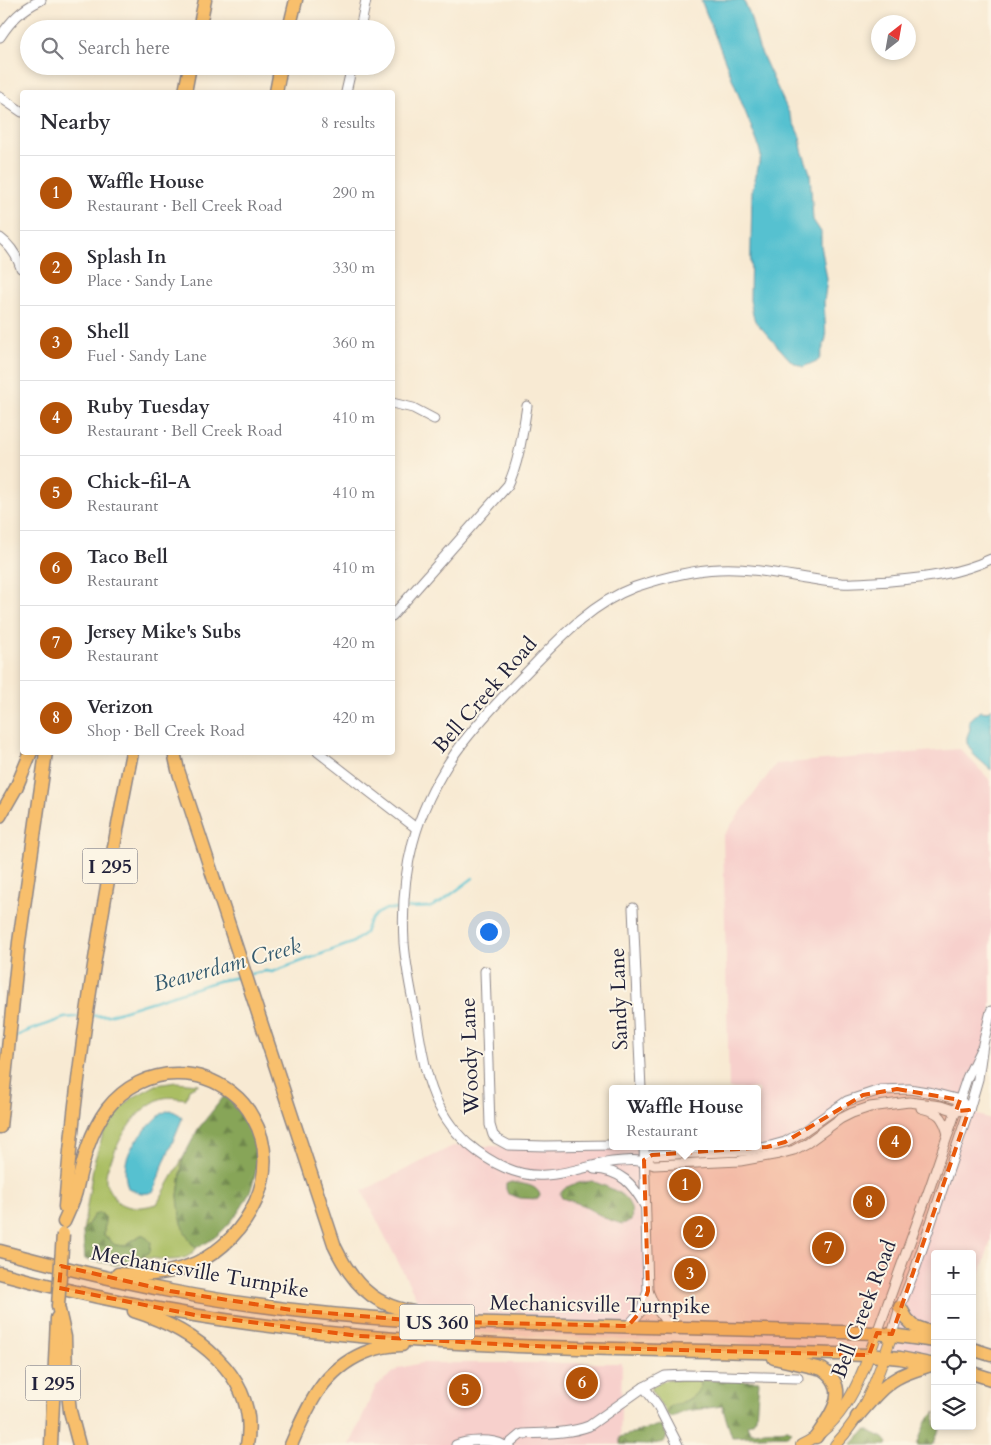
<!DOCTYPE html>
<html lang="en">
<head>
<meta charset="utf-8">
<style>
  body { margin:0; font-family:Cardo,serif; background:#f7f7f7; color:#2b2b33 }
  .controls { position:absolute; right:15px; bottom:15px; display:grid; overflow:hidden; border-radius:5px; box-shadow:0 2px 8px #0003 }
  .controls button { width:45px; height:45px; display:grid; place-items:center; padding:0; border:0; border-bottom:1px solid #e1e1e2; background:#fff; color:#2b2b33; font:25px sans-serif }
  .compass { position:absolute; left:871px; top:15px; width:45px; height:45px; border-radius:50%; background:#fff; box-shadow:0 2px 8px #0003; rotate:31deg }
  .you { position:absolute; left:488px; top:931px; width:18px; height:18px; margin:-12px; border:4px solid #fff; border-radius:50%; background:#1a73e8; box-shadow:0 0 0 8px #1a73e833 }
  .badge { display:grid; place-items:center; width:32px; height:32px; border-radius:50%; background:#b45309; color:#fff; font-size:16px; font-weight:700 }
  .pin { position:absolute; translate:-50% -50%; border:2px solid #fff; box-shadow:0 1px 5px #0006 }
  .popup { position:absolute; left:609px; top:1085px; width:152px; height:65px; box-sizing:border-box; display:grid; place-content:center; border-radius:5px; background:#fff; filter:drop-shadow(0 1px 4px #0005); font-size:16px; white-space:nowrap; color:#7c7c81 }
  .popup b { font-size:19px; color:#2b2b33 }
  .popup::after { content:''; position:absolute; left:50%; top:100%; margin-left:-10px; border:10px solid transparent; border-top-color:#fff }
  .list { margin:0; padding:0; list-style:none }
  h2 { display:flex; justify-content:space-between; align-items:center; height:65px; margin:0; padding:0 20px; font-size:21px }
  h2 small { font-size:16px; font-weight:400; color:#7c7c81 }
  .list li { display:grid; grid-template-columns:32px 1fr auto; gap:15px; align-items:center; box-sizing:border-box; height:75px; padding:0 20px; border-top:1px solid #e1e1e2 }
  .list b { display:block; font-size:19px; white-space:nowrap }
  .list p { margin:0; font-size:16px; white-space:nowrap; color:#7c7c81 }
  .list em { font-size:16px; font-style:normal; color:#7c7c81 }
  .icon { flex:none; width:28px; height:28px; fill:none; stroke:currentColor; stroke-width:2; stroke-linecap:round; stroke-linejoin:round }
  .map { position:relative; flex:none; width:991px; height:1445px; overflow:hidden }
  .search { position:absolute; background:#fff; box-shadow:0 2px 8px #0003; left:20px; top:20px; width:375px; height:55px; display:flex; align-items:center; gap:12px; box-sizing:border-box; padding:0 18px; border-radius:28px; color:#7c7c81; font-size:19px }
  .panel { position:absolute; background:#fff; box-shadow:0 2px 8px #0003; left:20px; top:90px; width:375px; height:665px; border-radius:5px }
  .map>svg:first-child { display:block }
</style>
</head>
<body>
<div class="map">
<svg width="991" height="1445" viewBox="0 0 991 1445">
  <defs>
    <pattern id="forest-firs" width="22" height="20" patternUnits="userSpaceOnUse" patternTransform="scale(1.25)"><rect width="22" height="20" fill="#87a559"/><path d="M5 1l3.5 6h-7zM16 11l3.5 6h-7z" fill="#6e864b"/></pattern>
  </defs>
  <rect width="100%" height="100%" fill="#fcf5e5"/>
  <filter id="ink" filterUnits="userSpaceOnUse"><feTurbulence type="fractalNoise" baseFrequency=".02" numOctaves="2"/><feDisplacementMap in="SourceGraphic" scale="10" xChannelSelector="R" yChannelSelector="G"/><feConvolveMatrix kernelMatrix="1 2 1 2 8 2 1 2 1" color-interpolation-filters="sRGB"/></filter>
  <filter id="wash" filterUnits="userSpaceOnUse"><feTurbulence type="fractalNoise" baseFrequency=".0096" numOctaves="4" result="noise"/><feDisplacementMap in="SourceGraphic" scale="20" xChannelSelector="R" yChannelSelector="G"/><feGaussianBlur stdDeviation="1.12" result="paint"/><feColorMatrix in="noise" values="0 0 0 0 0 0 0 0 0 0 0 0 0 0 0 0 0 1.4 0 .05"/><feComposite in="paint" operator="in"/></filter>
  <g filter="url(#wash)">
    <rect width="100%" height="100%" fill="#f8ead3"/>
    <g fill="#f7d0cc">
      <path d="M 960,749 L 991,781 L 991,1025 L 965,1111 L 991,1119 L 991,1240 L 972,1301 L 972,1254 L 935,1254 L 935,1353 L 433,1331 L 362,1191 L 453,1146 L 758,1146 L 758,1089 L 729,1089 L 723,836 L 776,764 Z"/>
      <path d="M 422,1363 L 622,1363 L 620,1445 L 350,1445 L 376,1386 L 399,1368 Z"/>
    </g>
    <g fill="#aabe63" stroke="#66704f">
      <path d="M 176,1082 L 199,1084 L 189,1089 L 186,1099 C 178,1098 168,1096 160,1099 C 136,1109 121,1135 112,1158 C 109,1164 105,1173 106,1180 C 106,1185 109,1191 112,1194 C 114,1197 117,1201 119,1203 C 130,1210 146,1207 157,1204 L 183,1158 L 178,1196 L 192,1244 L 197,1247 C 186,1267 159,1258 141,1257 L 150,1252 L 141,1235 L 124,1246 L 115,1245 L 104,1235 L 105,1217 L 94,1215 L 83,1232 L 94,1162 L 103,1134 L 115,1115 L 132,1098 L 156,1085 Z"/>
      <path d="M 666,1380 L 702,1380 C 698,1399 686,1401 669,1407 L 667,1414 L 651,1390 L 651,1387 Z"/>
    </g>
    <g fill="url(#forest-firs)" stroke="#54644a">
      <path d="M 225,1095 C 266,1130 266,1178 233,1219 C 224,1230 212,1242 197,1247 L 192,1244 L 185,1233 L 180,1216 L 178,1196 L 183,1158 L 198,1129 Z"/>
      <path d="M 592,1181 C 612,1189 636,1195 631,1221 L 622,1224 L 607,1219 L 580,1204 L 562,1198 L 560,1194 C 567,1183 580,1183 592,1181 Z"/>
      <path d="M 511,1182 C 521,1184 537,1184 540,1195 L 538,1199 L 520,1198 L 508,1194 L 506,1189 L 506,1184 Z"/>
      <path d="M 99,1213 L 105,1217 L 104,1235 L 115,1245 L 124,1246 L 141,1235 L 144,1235 L 151,1242 L 150,1252 L 141,1257 L 116,1265 L 85,1259 L 83,1232 L 94,1215 Z"/>
      <path d="M 702,1380 L 759,1381 L 756,1417 L 753,1422 L 747,1425 L 749,1430 L 753,1432 L 788,1429 L 792,1432 L 789,1435 L 732,1437 L 722,1406 L 686,1411 L 670,1418 L 667,1414 L 669,1407 C 685,1401 698,1399 702,1380 Z"/>
      <path d="M 935,1412 L 935,1426 L 941,1426 L 933,1445 L 917,1445 L 926,1421 Z"/>
      <path d="M 659,1425 L 663,1427 L 667,1436 L 664,1442 L 648,1445 L 620,1444 L 620,1437 Z"/>
      <path d="M 867,1430 L 884,1438 L 888,1443 L 887,1445 L 851,1445 L 860,1435 Z"/>
    </g>
    <g fill="#56c1d0" stroke="#3c7286">
      <path d="M 701,0 L 743,0 L 749,12 L 759,48 L 800,137 L 802,150 L 810,173 L 813,220 L 821,232 L 821,245 L 827,279 L 824,302 L 826,338 L 819,360 L 803,367 L 791,361 L 755,321 L 753,315 L 750,300 L 752,191 L 761,156 L 758,144 Z"/>
      <path d="M 991,708 L 991,770 L 974,755 L 967,743 L 967,737 L 970,729 L 969,721 L 980,711 L 987,712 Z"/>
      <path d="M 171,1110 L 180,1115 L 182,1119 L 161,1170 L 154,1191 C 145,1196 137,1192 128,1188 C 119,1161 133,1141 152,1123 C 158,1117 163,1111 171,1110 Z"/>
    </g>
    <g fill="none" stroke-linecap="round" stroke-linejoin="round">
      <g stroke="#56c1d0" stroke-width="2.5">
        <path d="M 406,908 L 431,907 L 441,902 L 473,878"/>
        <path d="M 251,974 L 266,971 L 272,972 L 352,943 L 365,933 L 369,922 L 376,914 L 386,909 L 401,909"/>
        <path d="M 91,1016 L 109,1015 L 218,981 L 243,976"/>
        <path d="M 13,1038 L 25,1032 L 64,1018 L 83,1016"/>
      </g>
    </g>
  </g>
  <g filter="url(#ink)">
    <g fill="none" stroke-linecap="round" stroke-linejoin="round">
      <g stroke="#8d8687" stroke-width="11">
        <g id="minor">
          <path d="M 360,29 L 366,0"/>
          <path d="M 0,37 C 12,19 21,10 41,0"/>
          <path d="M 346,92 L 352,66"/>
          <path d="M 0,97 L 22,112"/>
          <path d="M 0,238 C 11,246 17,256 21,268"/>
          <path d="M 392,403 L 413,408 L 434,419"/>
          <path d="M 392,616 L 508,485 C 519,463 523,430 527,406"/>
          <path d="M 318,752 L 416,828"/>
          <path d="M 633,908 L 641,1089"/>
          <path d="M 485,971 L 490,1125 L 493,1135 L 497,1139 L 508,1145 L 545,1146 L 612,1145"/>
          <path d="M 921,1108 C 939,1112 943,1116 948,1134"/>
          <path d="M 969,1110 L 956,1111 L 941,1106 L 909,1102 L 870,1107 L 852,1113 L 840,1119 L 807,1143 L 794,1150 L 779,1154 L 740,1161 L 654,1165 C 641,1159 627,1160 612,1162 C 590,1165 569,1174 546,1175 C 518,1178 489,1162 468,1144 C 429,1109 424,1065 416,1016 C 411,992 406,968 404,943 C 400,871 414,812 456,752 C 476,724 501,699 525,674 C 558,640 590,604 635,587 C 662,578 690,570 719,569 C 760,567 800,579 841,583 C 857,584 874,582 890,581 C 925,578 959,574 991,559"/>
          <path d="M 644,1160 L 652,1155 L 747,1151 L 767,1147 L 785,1142 L 801,1133 L 847,1101 L 880,1090 L 909,1089 L 933,1093 L 960,1100 L 969,1110"/>
          <path d="M 594,1169 C 621,1170 633,1184 645,1206"/>
          <path d="M 648,1291 L 654,1305 L 670,1327"/>
          <path d="M 628,1326 L 641,1311 L 648,1291 L 644,1146"/>
          <path d="M 877,1333 L 930,1187 L 967,1078 L 981,1049"/>
          <path d="M 892,1334 L 900,1307 L 916,1267 L 969,1110 L 978,1079 L 983,1044 L 991,1011"/>
          <path d="M 644,1387 L 658,1406 L 678,1445"/>
          <path d="M 456,1445 C 466,1440 493,1439 503,1445"/>
          <path d="M 508,1445 L 520,1435 L 523,1434 C 545,1433 568,1434 589,1426 L 644,1387 L 665,1376 L 686,1375 L 798,1378"/>
        </g>
      </g>
      <g stroke="#8d8687" stroke-width="12">
        <g id="major">
          <path d="M 801,1445 C 845,1425 862,1376 877,1333"/>
          <path d="M 835,1445 C 865,1414 879,1374 892,1334"/>
        </g>
      </g>
      <g stroke="#8d8687" stroke-width="15">
        <g id="highway">
          <path d="M 199,29 L 205,0"/>
          <path d="M 289,29 L 296,0"/>
          <path d="M 185,92 L 190,66"/>
          <path d="M 276,92 L 281,66"/>
          <path d="M 174,752 L 178,770 L 335,1247 C 356,1291 380,1310 430,1314"/>
          <path d="M 0,816 L 16,788 L 31,752"/>
          <path d="M 0,1127 L 19,942 L 46,752"/>
          <path d="M 65,1207 C 77,1054 102,903 132,752"/>
          <path d="M 64,1222 C 69,1211 75,1199 77,1187 C 83,1160 90,1132 107,1109 C 124,1087 150,1073 179,1074 C 199,1074 215,1080 231,1092 C 240,1099 248,1108 253,1118 C 284,1171 248,1239 196,1263 C 172,1274 144,1276 118,1274"/>
          <path d="M 0,1251 C 56,1266 113,1280 170,1291 C 252,1307 335,1316 419,1321 L 877,1333 L 935,1341"/>
          <path d="M 0,1273 C 117,1305 238,1325 359,1336 C 529,1351 699,1349 869,1355 L 900,1358 L 935,1365"/>
          <path d="M 58,1306 L 65,1337 L 66,1374 L 70,1411 L 79,1445"/>
          <path d="M 900,1307 L 907,1319 L 914,1326 L 935,1334"/>
          <path d="M 134,1311 C 192,1329 260,1375 247,1445"/>
          <path d="M 972,1349 L 991,1355"/>
          <path d="M 774,1358 L 822,1369 C 852,1389 831,1415 816,1437"/>
          <path d="M 972,1373 L 991,1379"/>
          <path d="M 857,1417 C 869,1403 881,1387 897,1378 C 907,1372 919,1369 931,1365"/>
          <path d="M 51,1445 L 57,1318"/>
          <path d="M 291,1445 C 308,1406 322,1371 364,1353 C 376,1348 388,1345 402,1345"/>
        </g>
      </g>
      <use href="#minor" stroke="#fff" stroke-width="9"/>
      <use href="#major" stroke="#f8bf6c" stroke-width="10"/>
      <use href="#highway" stroke="#f8bf6c" stroke-width="12"/>
      <g stroke="#8d8687" stroke-width="15" stroke-linecap="butt">
        <path id="highway-bridge" d="M 58,1306 L 63,1234"/>
      </g>
      <use href="#highway-bridge" stroke="#f8bf6c" stroke-width="12"/>
    </g>
  </g>
  <path fill="#e8590c" fill-opacity="0.2" stroke="#e8590c" stroke-width="4" stroke-dasharray="10 6" stroke-linejoin="round" d="M 897,1089 L 960,1100 L 956,1111 L 969,1110 L 892,1334 L 877,1333 L 869,1355 L 531,1346 L 359,1336 L 195,1315 L 59,1288 L 61,1266 L 170,1291 L 292,1310 L 419,1321 L 628,1326 L 641,1311 L 648,1291 L 644,1160 L 652,1155 L 767,1147 L 785,1142 L 863,1095 Z"/>
  <g text-anchor="middle" dominant-baseline="central" stroke-width="4" stroke-linejoin="round" paint-order="stroke">
    <g fill="#fcf5e5" stroke="#63616e" stroke-width="1">
      <rect x="82.5" y="848.5" width="55" height="35" rx="4"/>
      <rect x="399.5" y="1304.5" width="75" height="35" rx="4"/>
      <rect x="25.5" y="1365.5" width="55" height="35" rx="4"/>
    </g>
    <g font-size="20" font-weight="bold" fill="#22223b">
      <text x="110" y="866">I 295</text>
      <text x="437" y="1322">US 360</text>
      <text x="53" y="1383">I 295</text>
    </g>
    <g font-size="21" fill="#22223b" stroke="#fcf5e5">
      <text transform="translate(485 695) rotate(-49)">Bell Creek Road</text>
      <text transform="translate(619 999) rotate(-92)">Sandy Lane</text>
      <text transform="translate(470 1056) rotate(-92)">Woody Lane</text>
      <text transform="translate(200 1272) rotate(10)">Mechanicsville Turnpike</text>
      <text transform="translate(600 1305) rotate(1)">Mechanicsville Turnpike</text>
      <text transform="translate(864 1309) rotate(-69)">Bell Creek Road</text>
    </g>
    <g font-size="22" font-style="italic" fill="#345a6f" stroke="#fcf5e5">
      <text transform="translate(227 965) rotate(-15)">Beaverdam Creek</text>
    </g>
  </g>
</svg>
<div class="controls">
<button>+</button>
<button>−</button>
<button><svg class="icon" aria-label="locate" viewBox="0 0 24 24"><circle cx="12" cy="12" r="6"/><path d="M12 2v4M12 18v4M2 12h4M18 12h4"/></svg></button>
<button><svg class="icon" aria-label="layers" viewBox="0 0 24 24"><path d="M12 4l9 5-9 5-9-5zM3 14l9 5 9-5"/></svg></button>
</div>
<svg class="compass" viewBox="-18 -18 36 36"><path d="M0-13l5 13h-10z" fill="#e53935"/><path d="M0 13l5-13h-10z" fill="#7c7c81"/></svg>
<div class="you"></div>
<div class="pin badge" style="left:685px;top:1185px">1</div>
<div class="popup"><b>Waffle House</b>Restaurant</div>
<div class="pin badge" style="left:699px;top:1232px">2</div>
<div class="pin badge" style="left:690px;top:1274px">3</div>
<div class="pin badge" style="left:895px;top:1142px">4</div>
<div class="pin badge" style="left:465px;top:1390px">5</div>
<div class="pin badge" style="left:582px;top:1383px">6</div>
<div class="pin badge" style="left:828px;top:1248px">7</div>
<div class="pin badge" style="left:869px;top:1202px">8</div>
<div class="search"><svg class="icon" aria-label="search" viewBox="0 0 24 24"><circle cx="10" cy="10" r="6"/><path d="M15 15l6 6"/></svg>Search here</div>
<section class="panel">
<h2>Nearby<small>8 results</small></h2>
<ul class="list">
<li><span class="badge">1</span><div><b>Waffle House</b><p>Restaurant · Bell Creek Road</p></div><em>290 m</em></li>
<li><span class="badge">2</span><div><b>Splash In</b><p>Place · Sandy Lane</p></div><em>330 m</em></li>
<li><span class="badge">3</span><div><b>Shell</b><p>Fuel · Sandy Lane</p></div><em>360 m</em></li>
<li><span class="badge">4</span><div><b>Ruby Tuesday</b><p>Restaurant · Bell Creek Road</p></div><em>410 m</em></li>
<li><span class="badge">5</span><div><b>Chick-fil-A</b><p>Restaurant</p></div><em>410 m</em></li>
<li><span class="badge">6</span><div><b>Taco Bell</b><p>Restaurant</p></div><em>410 m</em></li>
<li><span class="badge">7</span><div><b>Jersey Mike's Subs</b><p>Restaurant</p></div><em>420 m</em></li>
<li><span class="badge">8</span><div><b>Verizon</b><p>Shop · Bell Creek Road</p></div><em>420 m</em></li>
</ul>
</section>
</div>
</body>
</html>
